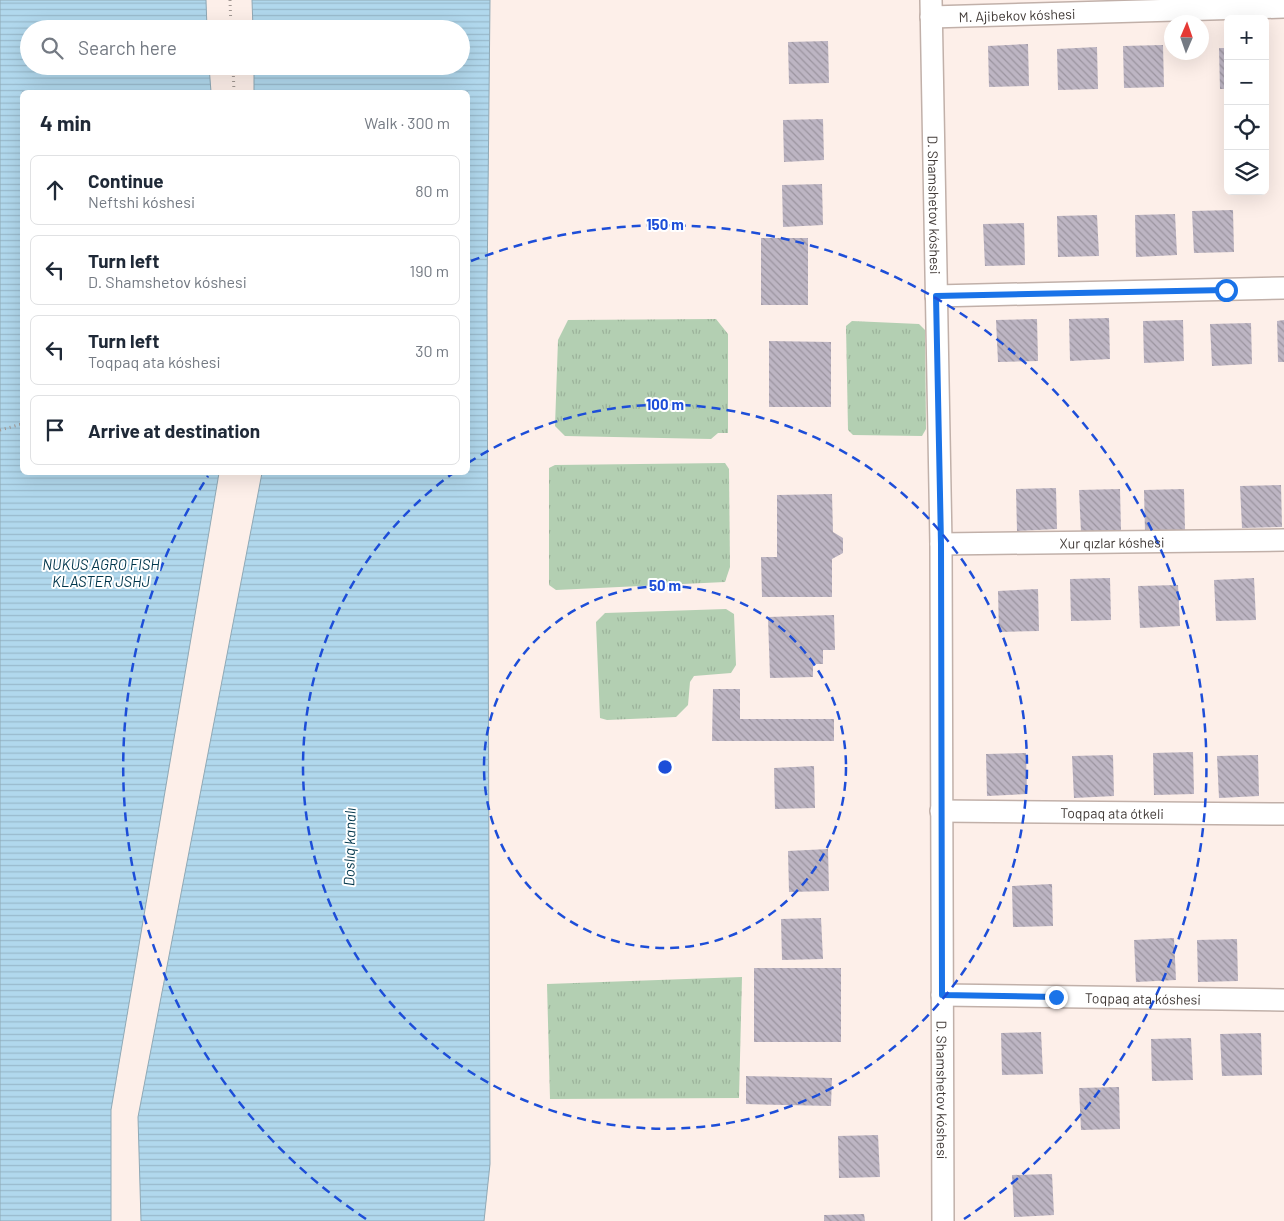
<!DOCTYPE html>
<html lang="en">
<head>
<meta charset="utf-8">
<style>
  body { margin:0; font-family:Barlow,sans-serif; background:#f6f6f7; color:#1f2937 }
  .controls { position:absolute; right:15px; top:15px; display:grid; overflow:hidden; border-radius:8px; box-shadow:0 5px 20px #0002 }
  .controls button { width:45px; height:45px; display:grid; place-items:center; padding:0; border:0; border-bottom:1px solid #e0e1e3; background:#fff; color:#1f2937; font:25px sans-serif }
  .compass { position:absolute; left:1164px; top:15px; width:45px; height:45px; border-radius:50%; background:#fff; box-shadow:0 5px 20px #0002; rotate:2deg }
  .stop { position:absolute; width:15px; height:15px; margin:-11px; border:4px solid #1a73e8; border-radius:50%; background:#fff }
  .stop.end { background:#1a73e8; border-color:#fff; box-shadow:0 1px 5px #0008 }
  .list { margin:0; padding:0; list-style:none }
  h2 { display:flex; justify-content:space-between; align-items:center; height:65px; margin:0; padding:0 20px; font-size:21px }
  h2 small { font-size:16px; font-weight:400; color:#747a83 }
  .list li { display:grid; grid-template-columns:32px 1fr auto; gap:15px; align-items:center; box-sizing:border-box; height:70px; margin:0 10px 10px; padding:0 10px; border:1px solid #e0e1e3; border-radius:8px }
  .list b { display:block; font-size:19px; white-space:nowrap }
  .list p { margin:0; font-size:16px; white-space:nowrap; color:#747a83 }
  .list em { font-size:16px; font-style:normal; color:#747a83 }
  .icon { flex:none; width:28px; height:28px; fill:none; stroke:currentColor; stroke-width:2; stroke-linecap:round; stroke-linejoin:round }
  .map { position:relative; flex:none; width:1284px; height:1221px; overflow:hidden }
  .search { position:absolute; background:#fff; box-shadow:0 5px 20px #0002; left:20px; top:20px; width:450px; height:55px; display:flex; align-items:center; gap:12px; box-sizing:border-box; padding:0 18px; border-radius:28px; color:#747a83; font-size:19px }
  .panel { position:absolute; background:#fff; box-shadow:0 5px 20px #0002; left:20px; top:90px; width:450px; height:385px; border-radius:8px }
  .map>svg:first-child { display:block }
</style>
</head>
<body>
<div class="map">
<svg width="1284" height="1221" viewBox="0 0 1284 1221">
  <defs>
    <pattern id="grass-tufts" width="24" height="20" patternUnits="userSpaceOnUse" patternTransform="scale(1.25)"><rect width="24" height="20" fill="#b3cfb2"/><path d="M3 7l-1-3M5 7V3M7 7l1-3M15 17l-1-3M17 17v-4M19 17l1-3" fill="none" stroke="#9bb29a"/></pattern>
    <pattern id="water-rules" width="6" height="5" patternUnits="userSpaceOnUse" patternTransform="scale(1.25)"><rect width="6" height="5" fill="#b1d8ed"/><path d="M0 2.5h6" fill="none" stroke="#99bacc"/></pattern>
    <pattern id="building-back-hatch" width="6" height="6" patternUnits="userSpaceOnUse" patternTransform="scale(1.25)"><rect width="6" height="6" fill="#bdb5c3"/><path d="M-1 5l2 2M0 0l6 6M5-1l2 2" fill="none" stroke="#9b949f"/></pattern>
  </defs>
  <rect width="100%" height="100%" fill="#fdefe9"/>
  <g fill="url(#grass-tufts)">
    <path d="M 716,319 L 728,334 L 728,433 L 718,433 L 711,439 L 565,436 L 555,426 L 558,340 L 568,320 Z"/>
    <path d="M 852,321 L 919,324 L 925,330 L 926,429 L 922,436 L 853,435 L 848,430 L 846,326 Z"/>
    <path d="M 725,463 L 729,469 L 730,567 L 725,582 L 556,590 L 549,585 L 549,468 L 555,465 Z"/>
    <path d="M 726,609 L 734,614 L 736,665 L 731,673 L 694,676 L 690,682 L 688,705 L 676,717 L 607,720 L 600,718 L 596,622 L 605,613 Z"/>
    <path d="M 742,977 L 739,1098 L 550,1099 L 547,984 Z"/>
  </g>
  <g fill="url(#water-rules)" stroke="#8fa9b6">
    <path d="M 0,0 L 206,0 L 207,29 L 29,29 L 29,66 L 209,66 L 211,92 L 22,92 L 22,472 L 219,473 L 111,1110 L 111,1221 L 0,1221 Z"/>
    <path d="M 252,0 L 490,0 L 487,295 L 490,1164 L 484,1221 L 141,1221 L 138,1117 L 262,473 L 468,472 L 468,92 L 254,92 L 254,66 L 461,66 L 461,29 L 253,29 Z"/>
  </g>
  <g fill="url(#building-back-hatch)">
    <path d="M 828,41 L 829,83 L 789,84 L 788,42 Z"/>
    <path d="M 1028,44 L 1029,86 L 989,87 L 988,46 Z"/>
    <path d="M 1163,45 L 1164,87 L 1124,88 L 1123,46 Z"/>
    <path d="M 1097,47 L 1098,89 L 1058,90 L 1057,49 Z"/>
    <path d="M 1219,48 L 1228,48 L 1228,89 L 1220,89 Z"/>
    <path d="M 823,119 L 824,160 L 784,162 L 783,120 Z"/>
    <path d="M 822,184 L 823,225 L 783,227 L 782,185 Z"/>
    <path d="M 1233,210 L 1234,252 L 1194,253 L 1192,211 Z"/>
    <path d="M 1175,214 L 1177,255 L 1136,257 L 1135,215 Z"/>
    <path d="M 1097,215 L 1099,256 L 1058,257 L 1057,216 Z"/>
    <path d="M 1024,223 L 1025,265 L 985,266 L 983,224 Z"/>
    <rect x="761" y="238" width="47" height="67"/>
    <path d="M 1109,318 L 1110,359 L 1070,361 L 1069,319 Z"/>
    <path d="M 1037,319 L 1038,361 L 998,362 L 996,320 Z"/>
    <path d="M 1183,320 L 1184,361 L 1144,363 L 1143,321 Z"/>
    <path d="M 1284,320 L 1284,362 L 1278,362 L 1277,321 Z"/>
    <path d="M 1251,323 L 1252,364 L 1212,366 L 1210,324 Z"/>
    <path d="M 769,341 L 831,342 L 831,407 L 769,407 Z"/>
    <path d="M 1281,485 L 1282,527 L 1242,528 L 1240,486 Z"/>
    <path d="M 1056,488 L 1057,529 L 1017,531 L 1016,489 Z"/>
    <path d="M 1120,489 L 1121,530 L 1081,532 L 1079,490 Z"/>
    <path d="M 1184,489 L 1185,530 L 1145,532 L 1144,490 Z"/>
    <path d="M 832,494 L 833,532 L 843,538 L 843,553 L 832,559 L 832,597 L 762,597 L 761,557 L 777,557 L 777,495 Z"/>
    <path d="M 1110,578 L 1111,620 L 1071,621 L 1070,579 Z"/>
    <path d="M 1254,578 L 1256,620 L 1216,621 L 1214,580 Z"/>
    <path d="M 1178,585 L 1180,626 L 1140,628 L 1138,586 Z"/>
    <path d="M 1038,589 L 1039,631 L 999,632 L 998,591 Z"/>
    <path d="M 834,615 L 835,650 L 823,650 L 823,664 L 813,664 L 813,677 L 770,678 L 768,617 Z"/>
    <path d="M 713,689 L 740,689 L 740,719 L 834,719 L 834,741 L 712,741 Z"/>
    <path d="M 1193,752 L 1194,794 L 1154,795 L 1153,753 Z"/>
    <path d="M 1026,753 L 1027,794 L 987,796 L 986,754 Z"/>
    <path d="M 1113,755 L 1114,796 L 1074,798 L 1072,756 Z"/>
    <path d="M 1258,755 L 1259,796 L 1219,798 L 1217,756 Z"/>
    <path d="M 814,766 L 815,808 L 775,809 L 774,768 Z"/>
    <path d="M 828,849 L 829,891 L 789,892 L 788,851 Z"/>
    <path d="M 1052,884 L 1053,926 L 1013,927 L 1012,886 Z"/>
    <path d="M 821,918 L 823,959 L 782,960 L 781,919 Z"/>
    <path d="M 1174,938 L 1176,980 L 1136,982 L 1134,940 Z"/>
    <path d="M 1237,939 L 1238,981 L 1198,982 L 1197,940 Z"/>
    <rect x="754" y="968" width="87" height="74"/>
    <path d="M 1041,1032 L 1043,1074 L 1002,1075 L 1001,1033 Z"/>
    <path d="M 1261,1033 L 1262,1075 L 1222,1076 L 1220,1034 Z"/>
    <path d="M 1191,1038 L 1193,1080 L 1152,1081 L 1151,1039 Z"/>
    <path d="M 746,1076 L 832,1078 L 831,1106 L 746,1104 Z"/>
    <path d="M 1119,1087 L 1120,1129 L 1081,1130 L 1079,1088 Z"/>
    <path d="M 878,1135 L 880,1177 L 839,1178 L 838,1136 Z"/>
    <path d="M 1052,1174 L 1054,1215 L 1014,1217 L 1012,1175 Z"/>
    <path d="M 864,1214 L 865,1221 L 824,1221 L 824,1215 Z"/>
  </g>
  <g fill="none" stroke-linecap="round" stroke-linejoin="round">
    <g stroke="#c1b0a9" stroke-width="24">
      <g id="minor">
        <path id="s1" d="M 931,0 L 941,544 L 943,1221"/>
        <path id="s2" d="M 931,17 L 1284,7"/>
        <path d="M 936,296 L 1284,288"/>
        <path id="s3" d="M 941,544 L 1284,540"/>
        <path id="s4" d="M 941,811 L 1284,814"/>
        <path id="s5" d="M 942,995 L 1284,1000"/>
      </g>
    </g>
    <g stroke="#a19792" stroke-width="3" stroke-dasharray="1 4" stroke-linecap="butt">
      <path d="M 230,0 L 231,29"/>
      <path d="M 233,66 L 234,92"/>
      <path d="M 0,430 L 22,424"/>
    </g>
    <use href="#minor" stroke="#fff" stroke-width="21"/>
  </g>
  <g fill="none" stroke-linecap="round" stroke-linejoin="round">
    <path stroke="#1a73e8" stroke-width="6" d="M 1056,997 L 942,995 L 941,544 L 936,296 L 1226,290"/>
  </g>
  <g fill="none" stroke="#1d4ed8" stroke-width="2.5" stroke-dasharray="9 6">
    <circle cx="665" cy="767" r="181"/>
    <path d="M468 463A362 362 0 1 1 452 474"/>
    <path d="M366 1219A542 542 0 0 1 208 476M471 261A542 542 0 0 1 964 1219"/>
  </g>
  <g text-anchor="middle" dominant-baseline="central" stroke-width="4" stroke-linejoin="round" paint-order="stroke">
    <g font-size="14" fill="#413a37" stroke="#fff">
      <text stroke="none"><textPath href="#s2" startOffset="86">M. Ajibekov kóshesi</textPath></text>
      <text stroke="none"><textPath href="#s1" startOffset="205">D. Shamshetov kóshesi</textPath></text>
      <text stroke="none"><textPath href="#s3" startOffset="171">Xur qızlar kóshesi</textPath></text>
      <text stroke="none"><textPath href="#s4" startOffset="171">Toqpaq ata ótkeli</textPath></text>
      <text stroke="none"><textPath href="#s5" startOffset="201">Toqpaq ata kóshesi</textPath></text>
      <text stroke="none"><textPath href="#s1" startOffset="1090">D. Shamshetov kóshesi</textPath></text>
    </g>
    <g font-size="15" font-style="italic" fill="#00364c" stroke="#fff">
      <text x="101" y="564">NUKUS AGRO FISH<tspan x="101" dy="17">KLASTER JSHJ</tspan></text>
      <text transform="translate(349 847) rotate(-89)">Doslıq kanalı</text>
    </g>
  </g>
  <circle cx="665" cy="767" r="8" fill="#1d4ed8" stroke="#fff" stroke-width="2.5"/>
  <g font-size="15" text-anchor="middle" font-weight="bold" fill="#1d4ed8" stroke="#fff" stroke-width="4" stroke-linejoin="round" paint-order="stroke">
    <text x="665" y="230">150 m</text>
    <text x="665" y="410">100 m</text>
    <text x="665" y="591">50 m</text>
  </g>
</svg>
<div class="controls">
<button>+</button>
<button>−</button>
<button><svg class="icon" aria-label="locate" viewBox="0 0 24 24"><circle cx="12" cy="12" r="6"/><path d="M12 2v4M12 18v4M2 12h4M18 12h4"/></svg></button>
<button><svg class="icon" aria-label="layers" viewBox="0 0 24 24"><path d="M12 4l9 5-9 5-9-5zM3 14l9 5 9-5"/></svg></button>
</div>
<svg class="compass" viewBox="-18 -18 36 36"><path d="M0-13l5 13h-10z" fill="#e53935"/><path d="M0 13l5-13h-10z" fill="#747a83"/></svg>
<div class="stop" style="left:1226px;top:290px"></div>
<div class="stop end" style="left:1056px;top:997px"></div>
<div class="search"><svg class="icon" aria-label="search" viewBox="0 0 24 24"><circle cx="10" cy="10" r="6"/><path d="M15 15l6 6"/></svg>Search here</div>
<section class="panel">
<h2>4 min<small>Walk · 300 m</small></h2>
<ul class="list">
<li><svg class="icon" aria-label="ahead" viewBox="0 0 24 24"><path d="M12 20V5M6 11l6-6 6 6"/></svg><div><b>Continue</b><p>Neftshi kóshesi</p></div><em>80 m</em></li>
<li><svg class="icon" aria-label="left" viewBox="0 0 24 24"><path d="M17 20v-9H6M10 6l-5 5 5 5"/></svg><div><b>Turn left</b><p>D. Shamshetov kóshesi</p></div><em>190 m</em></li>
<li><svg class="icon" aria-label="left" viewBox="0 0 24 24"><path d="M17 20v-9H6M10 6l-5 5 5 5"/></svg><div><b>Turn left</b><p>Toqpaq ata kóshesi</p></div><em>30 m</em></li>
<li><svg class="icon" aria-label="arrive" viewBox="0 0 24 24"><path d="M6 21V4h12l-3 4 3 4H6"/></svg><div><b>Arrive at destination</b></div></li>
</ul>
</section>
</div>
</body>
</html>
